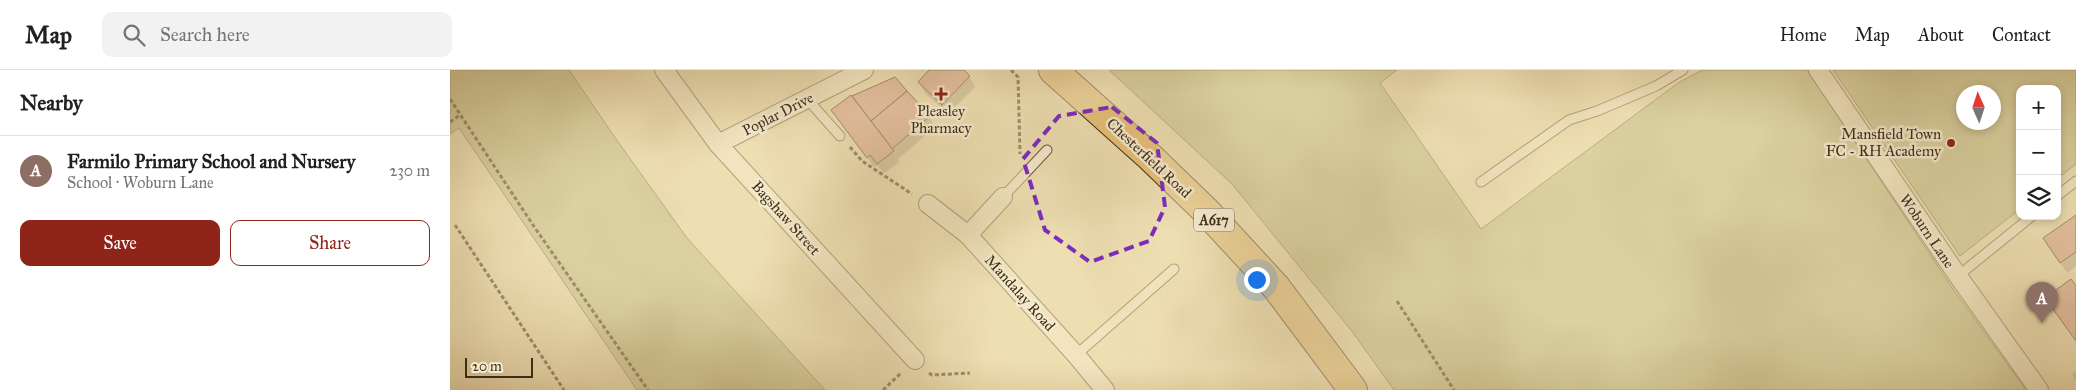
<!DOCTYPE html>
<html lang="en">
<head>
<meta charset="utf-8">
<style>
  body { margin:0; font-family:"IM FELL Great Primer",serif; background:#f2f2f2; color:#202124 }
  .controls { position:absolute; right:15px; top:15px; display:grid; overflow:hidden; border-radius:10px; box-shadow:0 2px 8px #0003 }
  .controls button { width:45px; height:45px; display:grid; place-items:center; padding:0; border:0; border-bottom:1px solid #e0e0e0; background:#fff; color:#202124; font:25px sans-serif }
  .compass { position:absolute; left:1506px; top:15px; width:45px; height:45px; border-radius:50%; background:#fff; box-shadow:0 2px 8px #0003; rotate:357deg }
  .scale { position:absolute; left:15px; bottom:12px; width:68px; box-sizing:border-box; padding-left:5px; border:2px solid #3e2e18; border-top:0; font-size:14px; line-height:18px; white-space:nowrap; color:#3e2e18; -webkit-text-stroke:4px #f4eacd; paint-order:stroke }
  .you { position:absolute; left:806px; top:209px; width:18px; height:18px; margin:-12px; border:4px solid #fff; border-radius:50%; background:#1a73e8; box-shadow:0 0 0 8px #1a73e833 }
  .badge { display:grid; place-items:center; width:32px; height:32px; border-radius:50%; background:#8f2418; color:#fff; font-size:16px; font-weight:700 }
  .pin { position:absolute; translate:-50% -41px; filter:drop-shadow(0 1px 2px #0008) }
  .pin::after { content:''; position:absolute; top:26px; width:18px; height:15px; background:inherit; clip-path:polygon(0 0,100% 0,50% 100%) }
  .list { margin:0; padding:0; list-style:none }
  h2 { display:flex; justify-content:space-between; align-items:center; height:65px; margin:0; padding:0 20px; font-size:21px }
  h2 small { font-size:16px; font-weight:400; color:#757577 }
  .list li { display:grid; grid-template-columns:32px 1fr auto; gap:15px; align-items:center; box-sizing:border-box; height:70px; padding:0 20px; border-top:1px solid #e0e0e0 }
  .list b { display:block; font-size:19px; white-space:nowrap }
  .list p { margin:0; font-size:16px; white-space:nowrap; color:#757577 }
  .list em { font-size:16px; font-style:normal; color:#757577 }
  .actions { display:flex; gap:10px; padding:15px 20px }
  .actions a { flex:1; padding:11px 0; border:1px solid #8f2418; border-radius:10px; text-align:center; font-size:18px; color:#8f2418 }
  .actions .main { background:#8f2418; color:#fff }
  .icon { flex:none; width:28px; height:28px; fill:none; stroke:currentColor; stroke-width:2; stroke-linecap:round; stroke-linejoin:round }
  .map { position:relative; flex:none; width:1626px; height:320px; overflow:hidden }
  header { display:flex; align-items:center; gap:30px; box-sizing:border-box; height:70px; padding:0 25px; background:#fff; border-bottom:1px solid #e0e0e0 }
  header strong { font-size:24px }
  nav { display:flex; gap:28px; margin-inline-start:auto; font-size:18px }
  .search { width:350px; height:45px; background:#f2f2f2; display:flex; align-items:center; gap:12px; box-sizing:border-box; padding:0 18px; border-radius:10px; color:#757577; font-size:19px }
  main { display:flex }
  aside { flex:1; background:#fff }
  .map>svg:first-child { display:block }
</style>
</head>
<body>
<header>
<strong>Map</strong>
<div class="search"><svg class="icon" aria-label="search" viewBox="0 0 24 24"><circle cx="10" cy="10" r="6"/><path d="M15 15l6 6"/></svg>Search here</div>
<nav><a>Home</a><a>Map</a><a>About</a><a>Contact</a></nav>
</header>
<main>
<aside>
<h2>Nearby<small></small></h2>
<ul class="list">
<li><span class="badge" style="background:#8d6e63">A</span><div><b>Farmilo Primary School and Nursery</b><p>School · Woburn Lane</p></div><em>230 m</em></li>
</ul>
<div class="actions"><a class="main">Save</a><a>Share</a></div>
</aside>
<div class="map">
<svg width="1626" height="320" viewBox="0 0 1626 320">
  <rect width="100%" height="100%" fill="#eedfb2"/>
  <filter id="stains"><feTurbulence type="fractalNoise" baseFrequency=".004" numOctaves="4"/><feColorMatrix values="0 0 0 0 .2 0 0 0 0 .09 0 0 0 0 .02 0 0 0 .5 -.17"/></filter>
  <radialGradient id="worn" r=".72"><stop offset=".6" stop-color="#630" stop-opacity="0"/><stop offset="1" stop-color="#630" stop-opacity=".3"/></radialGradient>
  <g fill="#c0c087" stroke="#7f7750" fill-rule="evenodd">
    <path d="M 0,0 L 119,0 L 166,69 L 237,168 L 375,320 L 187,320 L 9,58 L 0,64 Z"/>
    <path d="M 659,0 L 947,0 L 930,13 L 1031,159 L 1228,13 L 1252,0 L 1357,0 L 1503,219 L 1576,320 L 944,320 L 901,260 L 782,114 Z"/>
    <path d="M 1383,0 L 1626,0 L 1626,94 L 1607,109 L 1607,19 L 1570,19 L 1570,139 L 1510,186 ZM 1514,22 L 1544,22 L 1544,52 L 1514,52 Z"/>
  </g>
  <g fill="#0003">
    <path d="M 481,0 L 512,0 L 519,6 L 525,17 L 498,44 L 475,23 L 469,12 Z"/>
    <path d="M 445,8 L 479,46 L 485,57 L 448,89 L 449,92 L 434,103 L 427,95 L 424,97 L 382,40 L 402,28 Z"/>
    <path d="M 1626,147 L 1626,196 L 1617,203 L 1594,168 Z"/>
    <path d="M 1626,301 L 1626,311 L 1622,304 Z"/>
  </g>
  <g fill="#da9d8a" stroke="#3e2e18">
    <path d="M 479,0 L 514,0 L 520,6 L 492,35 L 468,12 Z"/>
    <path d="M 445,7 L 457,21 L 421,51 L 402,26 Z"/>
    <path d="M 457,21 L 480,46 L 442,79 L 421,51 Z"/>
    <path d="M 401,25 L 444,81 L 427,94 L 420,85 L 417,88 L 381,40 Z"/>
    <path d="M 1626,145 L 1626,182 L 1610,193 L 1593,168 Z"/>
    <path d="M 1621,209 L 1626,216 L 1626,271 L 1595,228 Z"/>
  </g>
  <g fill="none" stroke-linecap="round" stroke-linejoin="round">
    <g stroke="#6a5a3e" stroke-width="11">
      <g id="service">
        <path d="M 358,30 L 390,66"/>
        <path d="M 1031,112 L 1119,50 L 1147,41 L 1206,16 L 1233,0"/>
        <path d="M 1607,126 L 1626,111"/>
        <path d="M 553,127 L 597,80"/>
        <path d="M 1508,206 L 1582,146"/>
        <path d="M 626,285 L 724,199"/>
      </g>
    </g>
    <g stroke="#6a5a3e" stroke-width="20">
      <g id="minor">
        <path d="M 214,0 L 268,74 L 465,290"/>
        <path d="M 1368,0 L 1508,206 L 1589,320"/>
        <path d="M 268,74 L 414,0"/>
        <path d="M 478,134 L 518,165 L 626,285 L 655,320"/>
        <path d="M 518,165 L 553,127"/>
      </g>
    </g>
    <g stroke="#3e2e18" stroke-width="30">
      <path id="trunk" d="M 603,0 L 698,85 L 756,141 L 826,217 L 903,320"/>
    </g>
    <g stroke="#3e2e18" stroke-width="3" stroke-dasharray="4 2.5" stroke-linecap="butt">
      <path d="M 561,0 L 568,7 L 570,84"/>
      <path d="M 0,29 L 85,158 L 198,320"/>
      <path d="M 0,52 L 10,45"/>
      <path d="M 400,77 L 412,91 L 462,124"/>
      <path d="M 5,155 L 114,320"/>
      <path d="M 947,231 L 1004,320"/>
      <path d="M 479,303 L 482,305 L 520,303"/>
      <path d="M 433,320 L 451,303"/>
    </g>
    <use href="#service" stroke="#f4eacd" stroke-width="9"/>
    <use href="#minor" stroke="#f4eacd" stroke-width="18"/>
    <use href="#trunk" stroke="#e7c079" stroke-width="28"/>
  </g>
  <path d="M0 0H1626V320H0ZM 662,37 L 707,73 L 715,137 L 699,171 L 640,192 L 595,160 L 573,89 L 609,46 Z" fill="#eedfb2" fill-opacity=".55" fill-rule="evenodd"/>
  <path fill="none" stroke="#7b2cbf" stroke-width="4" stroke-dasharray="10 6" stroke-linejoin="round" d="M 662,37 L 707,73 L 715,137 L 699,171 L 640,192 L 595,160 L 573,89 L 609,46 Z"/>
  <g fill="#8f2418" stroke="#f4eacd" stroke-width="2">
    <path d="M488.5 16.5h5v5h5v5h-5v5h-5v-5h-5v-5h5z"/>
    <circle cx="1501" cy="73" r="5"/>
  </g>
  <g text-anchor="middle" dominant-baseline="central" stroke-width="5" stroke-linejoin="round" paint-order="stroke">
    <rect fill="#f4eacd" stroke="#75664e" stroke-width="1" x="744" y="138.5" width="40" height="23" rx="4"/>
    <g font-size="14" font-weight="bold" fill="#3e2e18">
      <text x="764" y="150">A617</text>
    </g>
    <g font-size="15" fill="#3e2e18" stroke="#f4eacd">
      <text x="491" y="41">Pleasley<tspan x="491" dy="17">Pharmacy</tspan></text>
      <text x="1491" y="64" text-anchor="end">Mansfield Town<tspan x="1491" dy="17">FC - RH Academy</tspan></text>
    </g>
    <g font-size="15" fill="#3e2e18" stroke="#f4eacd">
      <text transform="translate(328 44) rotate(-27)">Poplar Drive</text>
      <text transform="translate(699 88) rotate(43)">Chesterfield Road</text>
      <text transform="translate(336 148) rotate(48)">Bagshaw Street</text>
      <text transform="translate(1477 161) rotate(56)">Woburn Lane</text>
      <text transform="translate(570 223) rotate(48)">Mandalay Road</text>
    </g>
  </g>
  <rect width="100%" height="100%" filter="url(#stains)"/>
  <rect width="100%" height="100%" fill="url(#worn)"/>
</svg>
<div class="controls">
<button>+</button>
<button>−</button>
<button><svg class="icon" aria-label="layers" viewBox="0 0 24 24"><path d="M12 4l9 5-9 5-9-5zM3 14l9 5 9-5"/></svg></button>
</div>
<svg class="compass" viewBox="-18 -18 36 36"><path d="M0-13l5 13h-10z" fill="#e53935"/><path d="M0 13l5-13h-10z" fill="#757577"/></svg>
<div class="scale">20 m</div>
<div class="you"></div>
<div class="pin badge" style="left:1592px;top:253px;background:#8d6e63">A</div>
</div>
</main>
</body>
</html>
